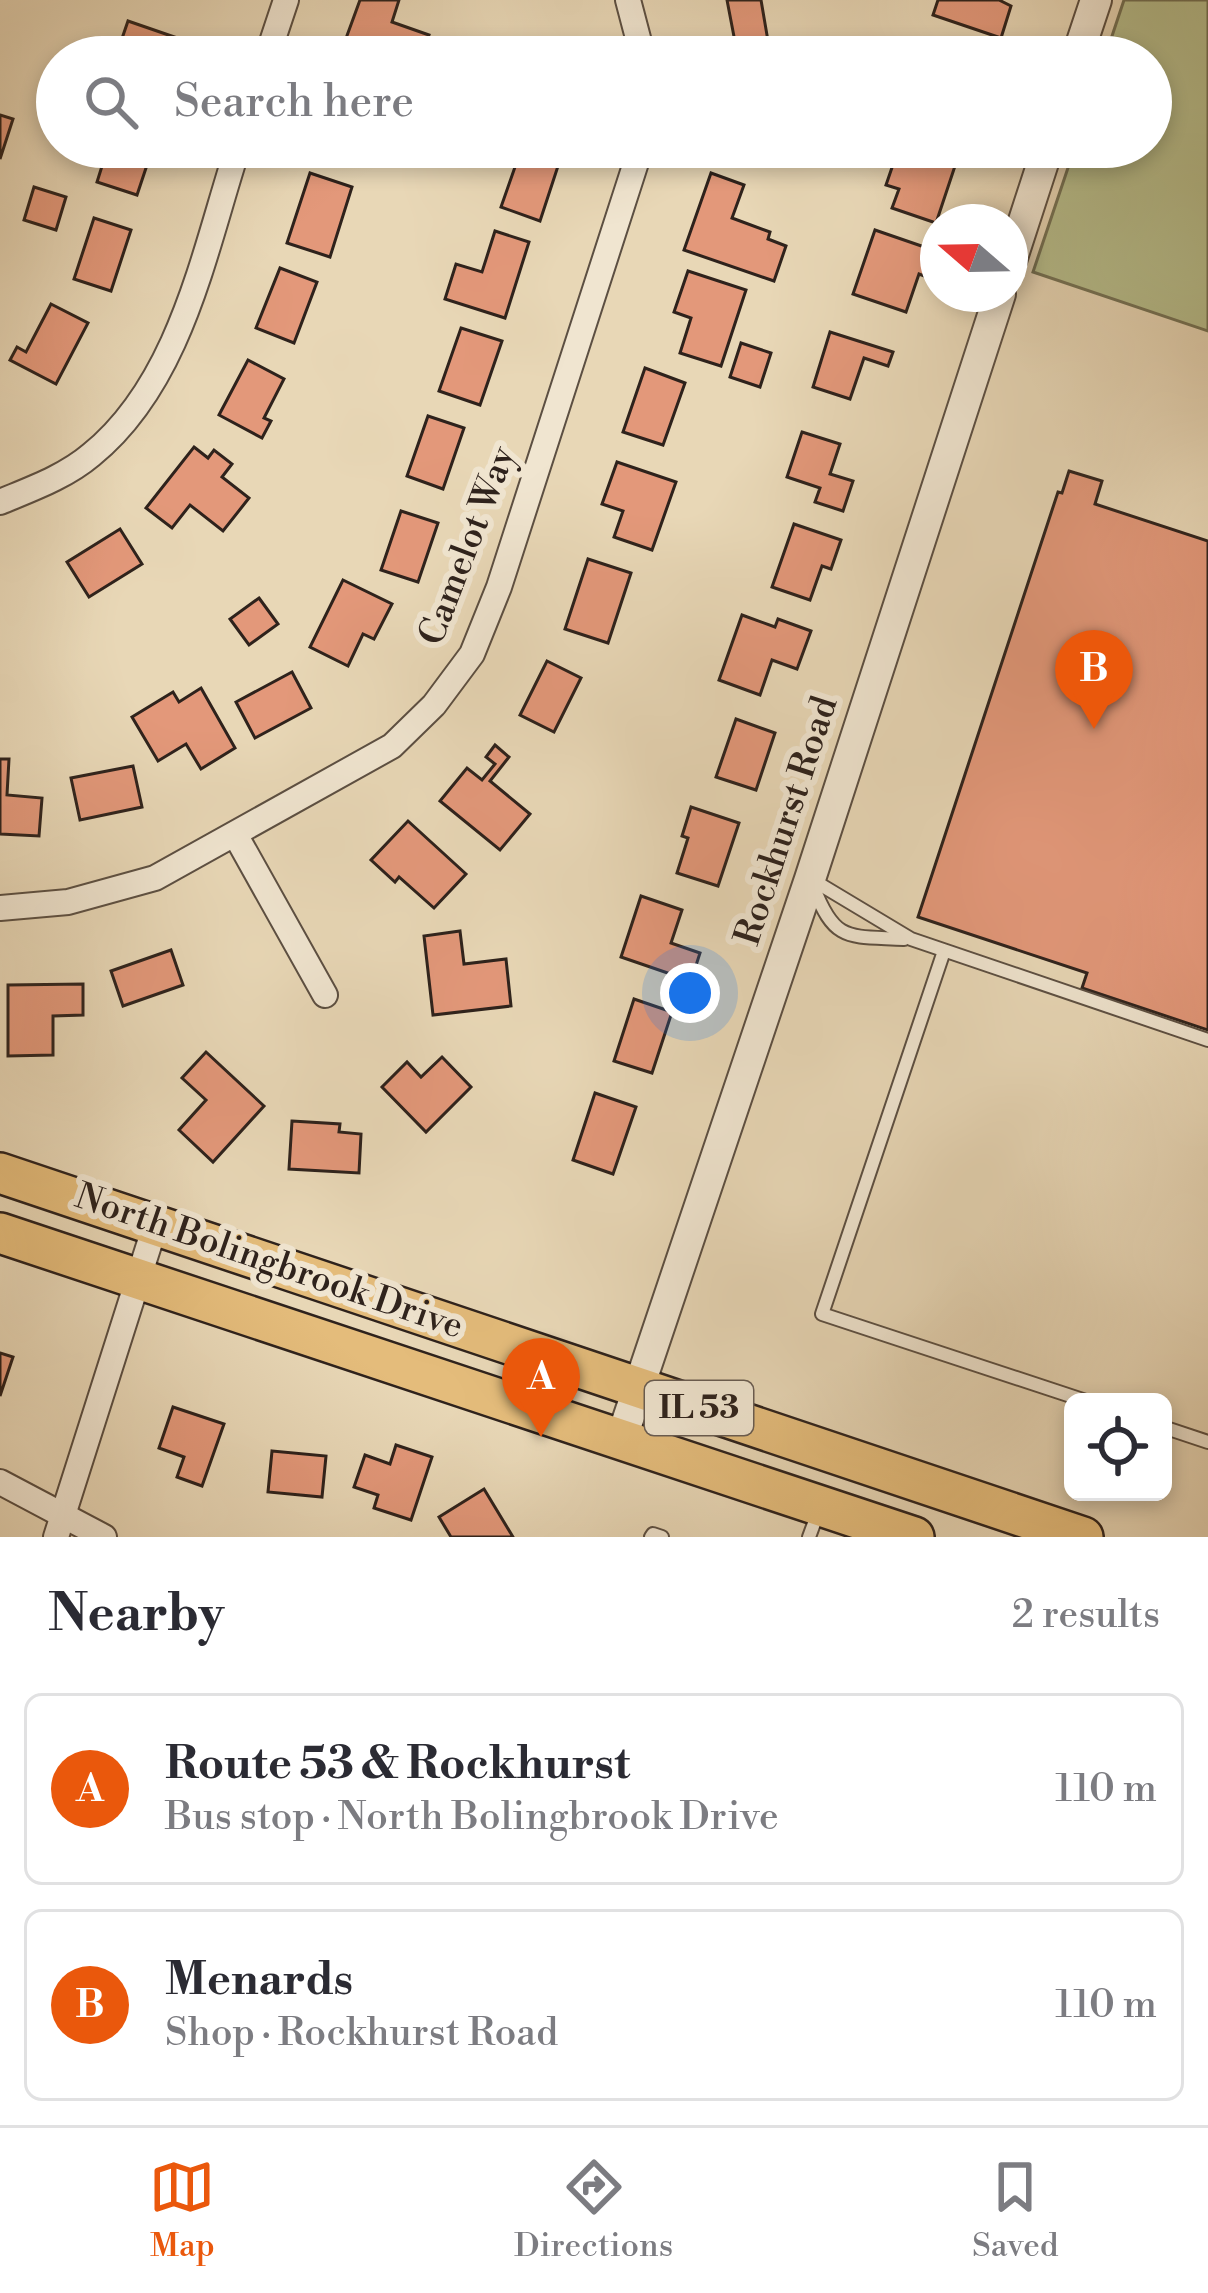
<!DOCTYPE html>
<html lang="en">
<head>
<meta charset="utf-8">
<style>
  body { margin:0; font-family:"Libre Bodoni",serif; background:#f2f2f3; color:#2b2b33 }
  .controls { position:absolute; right:36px; bottom:36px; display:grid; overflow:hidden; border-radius:18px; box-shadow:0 6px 18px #0003 }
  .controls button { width:108px; height:108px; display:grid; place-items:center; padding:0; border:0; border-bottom:3px solid #e1e1e2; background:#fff; color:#2b2b33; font:60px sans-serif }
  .compass { position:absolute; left:920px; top:204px; width:108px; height:108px; border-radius:50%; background:#fff; box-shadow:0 6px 18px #0003; rotate:290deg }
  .you { position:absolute; left:690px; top:993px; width:42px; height:42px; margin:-30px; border:9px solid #fff; border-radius:50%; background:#1a73e8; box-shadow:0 0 0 18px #1a73e833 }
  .badge { display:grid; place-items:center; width:78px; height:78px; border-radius:50%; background:#ea580c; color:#fff; font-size:39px; font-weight:700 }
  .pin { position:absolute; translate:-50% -99px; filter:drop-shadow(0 3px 6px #0008) }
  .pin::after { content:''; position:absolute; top:63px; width:42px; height:36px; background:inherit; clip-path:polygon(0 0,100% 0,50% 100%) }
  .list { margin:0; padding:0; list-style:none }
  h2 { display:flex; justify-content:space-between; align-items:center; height:156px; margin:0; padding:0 48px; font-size:51px }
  h2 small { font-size:39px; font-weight:400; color:#7c7c81 }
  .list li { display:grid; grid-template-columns:78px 1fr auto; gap:36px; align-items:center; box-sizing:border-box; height:192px; margin:0 24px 24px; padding:0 24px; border:3px solid #e1e1e2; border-radius:18px }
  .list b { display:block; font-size:45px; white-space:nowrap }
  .list p { margin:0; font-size:39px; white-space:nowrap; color:#7c7c81 }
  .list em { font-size:39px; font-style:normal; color:#7c7c81 }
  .icon { flex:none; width:66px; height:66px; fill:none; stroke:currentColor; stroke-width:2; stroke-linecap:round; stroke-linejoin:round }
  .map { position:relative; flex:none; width:1208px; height:1537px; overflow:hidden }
  .search { position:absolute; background:#fff; box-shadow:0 6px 18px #0003; left:36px; right:36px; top:36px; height:132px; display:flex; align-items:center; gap:30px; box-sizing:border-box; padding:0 42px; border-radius:66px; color:#7c7c81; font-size:45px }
  .sheet { height:588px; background:#fff }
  nav { display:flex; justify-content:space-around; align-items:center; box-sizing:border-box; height:168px; border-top:3px solid #e1e1e2; background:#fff; font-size:33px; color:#7c7c81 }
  nav a { display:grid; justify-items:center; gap:6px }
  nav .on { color:#ea580c }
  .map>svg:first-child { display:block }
</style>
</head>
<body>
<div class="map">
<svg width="1208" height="1537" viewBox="0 0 1208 1537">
  <rect width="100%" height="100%" fill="#e8d7b6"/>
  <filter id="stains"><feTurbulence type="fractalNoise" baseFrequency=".00167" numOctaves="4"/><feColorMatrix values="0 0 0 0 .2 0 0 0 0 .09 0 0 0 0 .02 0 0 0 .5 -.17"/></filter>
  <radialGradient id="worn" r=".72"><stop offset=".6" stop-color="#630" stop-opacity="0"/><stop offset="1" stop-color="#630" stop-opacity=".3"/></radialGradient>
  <path fill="#b6be8d" stroke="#727054" stroke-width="3" d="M 1124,0 L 1208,0 L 1208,331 L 1033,272 L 1075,147 L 1151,147 L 1151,57 L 1105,57 Z"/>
  <g fill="#e3987a" stroke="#2e221c" stroke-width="3">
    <path d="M 360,0 L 399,0 L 392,22 L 429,35 L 421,57 L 356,57 L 341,52 Z"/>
    <path d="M 727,0 L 761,0 L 768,41 L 736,47 Z"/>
    <path d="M 938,0 L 999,0 L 1011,6 L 1001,38 L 933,15 Z"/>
    <path d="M 128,21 L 186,41 L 180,57 L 116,56 Z"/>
    <path d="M 942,43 L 983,57 L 938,57 Z"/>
    <path d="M 571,44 L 572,57 L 494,57 L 494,48 Z"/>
    <path d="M 0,115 L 13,119 L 0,159 Z"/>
    <path d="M 108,147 L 153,147 L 137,195 L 97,182 Z"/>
    <path d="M 322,147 L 362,147 L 358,159 Z"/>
    <path d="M 522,147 L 560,160 L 540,221 L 501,207 Z"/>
    <path d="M 753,147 L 793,147 L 792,153 Z"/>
    <path d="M 899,147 L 937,147 L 959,154 L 936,223 L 892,208 L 899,189 L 886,185 Z"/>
    <path d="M 310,173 L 352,187 L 330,257 L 287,243 Z"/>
    <path d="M 711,173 L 744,185 L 732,218 L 770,232 L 768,239 L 786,246 L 774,281 L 684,250 Z"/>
    <path d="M 34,187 L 66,197 L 56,230 L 24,220 Z"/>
    <path d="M 94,218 L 131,230 L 111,291 L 74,279 Z"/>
    <path d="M 875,230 L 936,251 L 927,277 L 919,274 L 906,312 L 853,294 Z"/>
    <path d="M 495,231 L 529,242 L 505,318 L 445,299 L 456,264 L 482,272 Z"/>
    <path d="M 280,268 L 317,282 L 294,343 L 256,328 Z"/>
    <path d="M 688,271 L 746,290 L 721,366 L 680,353 L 691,318 L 674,312 Z"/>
    <path d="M 51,304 L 88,323 L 56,384 L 10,360 L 17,347 L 26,352 Z"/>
    <path d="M 461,328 L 502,341 L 480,405 L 439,391 Z"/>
    <path d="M 830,332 L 893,352 L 888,366 L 864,358 L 850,399 L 813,387 Z"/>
    <path d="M 741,343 L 771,353 L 760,387 L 730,377 Z"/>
    <path d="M 248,360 L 284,379 L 264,418 L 271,421 L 262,438 L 219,415 Z"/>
    <path d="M 645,368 L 685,383 L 663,445 L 623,432 Z"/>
    <path d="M 428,416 L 464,428 L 443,489 L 407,476 Z"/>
    <path d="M 802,432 L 840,444 L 830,474 L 853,481 L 843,511 L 815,502 L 820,488 L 787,477 Z"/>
    <path d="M 194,447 L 208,458 L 214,450 L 232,464 L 222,477 L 249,498 L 223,531 L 190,505 L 172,528 L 146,508 Z"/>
    <path d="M 617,462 L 676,482 L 652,550 L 614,537 L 623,511 L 602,504 Z"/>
    <path d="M 1069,471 L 1102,481 L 1095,504 L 1208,541 L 1208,1030 L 1082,988 L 1087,973 L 918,917 L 1058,492 L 1062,493 Z"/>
    <path d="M 401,511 L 438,523 L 418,582 L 381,570 Z"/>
    <path d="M 794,524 L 841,540 L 831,569 L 822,566 L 810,600 L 772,587 Z"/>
    <path d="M 120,529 L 142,564 L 89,597 L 67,562 Z"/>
    <path d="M 588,559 L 631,573 L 608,643 L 565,629 Z"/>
    <path d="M 343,580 L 392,604 L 374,639 L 363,634 L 348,666 L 310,647 Z"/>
    <path d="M 259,598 L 278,624 L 249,645 L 230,619 Z"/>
    <path d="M 742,615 L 775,627 L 778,619 L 811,631 L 797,669 L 772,660 L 760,695 L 719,680 Z"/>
    <path d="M 547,661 L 581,678 L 554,732 L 520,715 Z"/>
    <path d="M 292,672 L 311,708 L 255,738 L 236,702 Z"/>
    <path d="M 201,688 L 235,748 L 201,769 L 186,744 L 158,761 L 132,717 L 173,692 L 179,702 Z"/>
    <path d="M 736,719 L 775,733 L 756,790 L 716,777 Z"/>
    <path d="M 495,745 L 509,757 L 490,781 L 530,814 L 500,850 L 440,801 L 467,768 L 482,780 L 495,764 L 486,757 Z"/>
    <path d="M 0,759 L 9,759 L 7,795 L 42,798 L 39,836 L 0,834 Z"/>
    <path d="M 133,766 L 142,807 L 80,820 L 71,778 Z"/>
    <path d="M 691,807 L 739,823 L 718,886 L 677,873 L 688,838 L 682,836 Z"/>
    <path d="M 408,821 L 466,874 L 434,908 L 399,877 L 395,882 L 371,860 Z"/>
    <path d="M 641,896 L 682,910 L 671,943 L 700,953 L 691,981 L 621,957 Z"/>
    <path d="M 460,931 L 464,964 L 506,959 L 511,1006 L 433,1015 L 424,936 Z"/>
    <path d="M 171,950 L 183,985 L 123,1006 L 111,971 Z"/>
    <path d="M 83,984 L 83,1015 L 53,1016 L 53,1055 L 8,1056 L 8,985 Z"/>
    <path d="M 634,999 L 672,1012 L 652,1073 L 614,1061 Z"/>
    <path d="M 206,1052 L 264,1106 L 213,1162 L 179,1130 L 206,1100 L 182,1078 Z"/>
    <path d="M 442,1057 L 471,1087 L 426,1132 L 382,1087 L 407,1062 L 421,1077 Z"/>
    <path d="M 595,1093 L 636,1107 L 613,1174 L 573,1160 Z"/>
    <path d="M 292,1121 L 340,1124 L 339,1132 L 361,1134 L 359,1173 L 289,1169 Z"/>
    <path d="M 0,1353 L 13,1357 L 0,1396 Z"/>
    <path d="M 173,1407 L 224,1424 L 202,1486 L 177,1477 L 184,1457 L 159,1448 Z"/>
    <path d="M 396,1445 L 432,1457 L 411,1520 L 374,1508 L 378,1495 L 354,1487 L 365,1455 L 390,1464 Z"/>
    <path d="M 272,1451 L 326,1456 L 322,1497 L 268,1492 Z"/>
    <path d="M 484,1489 L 513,1537 L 451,1537 L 439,1517 Z"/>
  </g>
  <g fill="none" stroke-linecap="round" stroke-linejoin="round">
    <g stroke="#5c4f42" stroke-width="16">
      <g id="service">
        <path d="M 811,879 L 911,939 L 1208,1040"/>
        <path d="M 814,888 C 835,943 849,936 904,939"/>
        <path d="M 944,951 L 822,1314 L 1089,1402"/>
        <path d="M 1163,1427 L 1208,1442"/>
        <path d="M 651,1537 L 653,1534 L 662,1537"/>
        <path d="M 809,1537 L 819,1510"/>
      </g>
    </g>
    <g stroke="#5c4f42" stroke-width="28">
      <g id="minor">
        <path d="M 628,0 L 643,57"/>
        <path d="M 267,57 L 286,0"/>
        <path d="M 0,502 C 31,489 65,477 91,455 C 181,382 204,251 238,147"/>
        <path d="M 236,836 L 325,995"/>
        <path d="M 0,908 L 68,902 L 155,878 L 392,746 L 434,705 L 472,654 L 499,587 L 641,147"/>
        <path d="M 0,1482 L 104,1537"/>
        <path d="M 56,1537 L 156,1223"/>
      </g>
    </g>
    <g stroke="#5c4f42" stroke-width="34">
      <g id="tertiary">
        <path d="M 1077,57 L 1096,0"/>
        <path d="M 1010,264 L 1048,147"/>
        <path d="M 621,1440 L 810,879 L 1000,294"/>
      </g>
    </g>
    <g stroke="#2e221c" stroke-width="44">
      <g id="primary">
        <path d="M 0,1173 L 1083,1537"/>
        <path d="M 0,1233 L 914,1537"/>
      </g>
    </g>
    <use href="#service" stroke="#f0e5d0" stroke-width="12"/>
    <use href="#minor" stroke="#f0e5d0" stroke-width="24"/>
    <use href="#tertiary" stroke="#f0e5d0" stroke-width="30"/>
    <use href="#primary" stroke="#e4bc7b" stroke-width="39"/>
  </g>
  <g text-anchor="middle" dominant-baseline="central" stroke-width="12" stroke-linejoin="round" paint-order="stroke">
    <rect fill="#f0e5d0" stroke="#685c52" stroke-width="3" x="645" y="1381" width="108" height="54" rx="9"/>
    <g font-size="33" font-weight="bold" fill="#2e221c">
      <text x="699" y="1408">IL 53</text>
    </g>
    <g font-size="36" fill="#2e221c" stroke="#f0e5d0">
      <text transform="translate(468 546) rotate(-69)">Camelot Way</text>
      <text transform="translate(787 821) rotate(-72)">Rockhurst Road</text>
      <text transform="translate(269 1262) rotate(19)">North Bolingbrook Drive</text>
    </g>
  </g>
  <rect width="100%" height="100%" filter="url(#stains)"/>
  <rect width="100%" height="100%" fill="url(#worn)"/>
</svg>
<div class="controls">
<button><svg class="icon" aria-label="locate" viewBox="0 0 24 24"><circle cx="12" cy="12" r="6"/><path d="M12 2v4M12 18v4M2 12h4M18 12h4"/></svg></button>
</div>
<svg class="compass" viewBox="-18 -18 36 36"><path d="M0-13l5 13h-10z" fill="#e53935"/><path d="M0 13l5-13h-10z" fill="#7c7c81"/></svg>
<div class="you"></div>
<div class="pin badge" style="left:541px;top:1437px">A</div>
<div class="pin badge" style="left:1094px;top:729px">B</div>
<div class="search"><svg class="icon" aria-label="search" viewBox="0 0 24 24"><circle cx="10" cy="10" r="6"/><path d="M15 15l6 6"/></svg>Search here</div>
</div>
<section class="sheet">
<h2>Nearby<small>2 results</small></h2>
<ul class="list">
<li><span class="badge">A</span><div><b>Route 53 &amp; Rockhurst</b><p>Bus stop · North Bolingbrook Drive</p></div><em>110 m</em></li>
<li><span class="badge">B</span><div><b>Menards</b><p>Shop · Rockhurst Road</p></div><em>110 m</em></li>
</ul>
</section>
<nav>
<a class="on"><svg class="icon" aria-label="map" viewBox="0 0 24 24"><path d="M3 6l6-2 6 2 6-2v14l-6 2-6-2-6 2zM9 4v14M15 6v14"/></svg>Map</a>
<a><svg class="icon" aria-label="directions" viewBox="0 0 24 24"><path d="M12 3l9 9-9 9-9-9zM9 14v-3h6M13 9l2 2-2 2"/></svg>Directions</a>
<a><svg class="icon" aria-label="saved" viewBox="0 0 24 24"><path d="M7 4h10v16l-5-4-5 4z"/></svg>Saved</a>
</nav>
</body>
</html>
